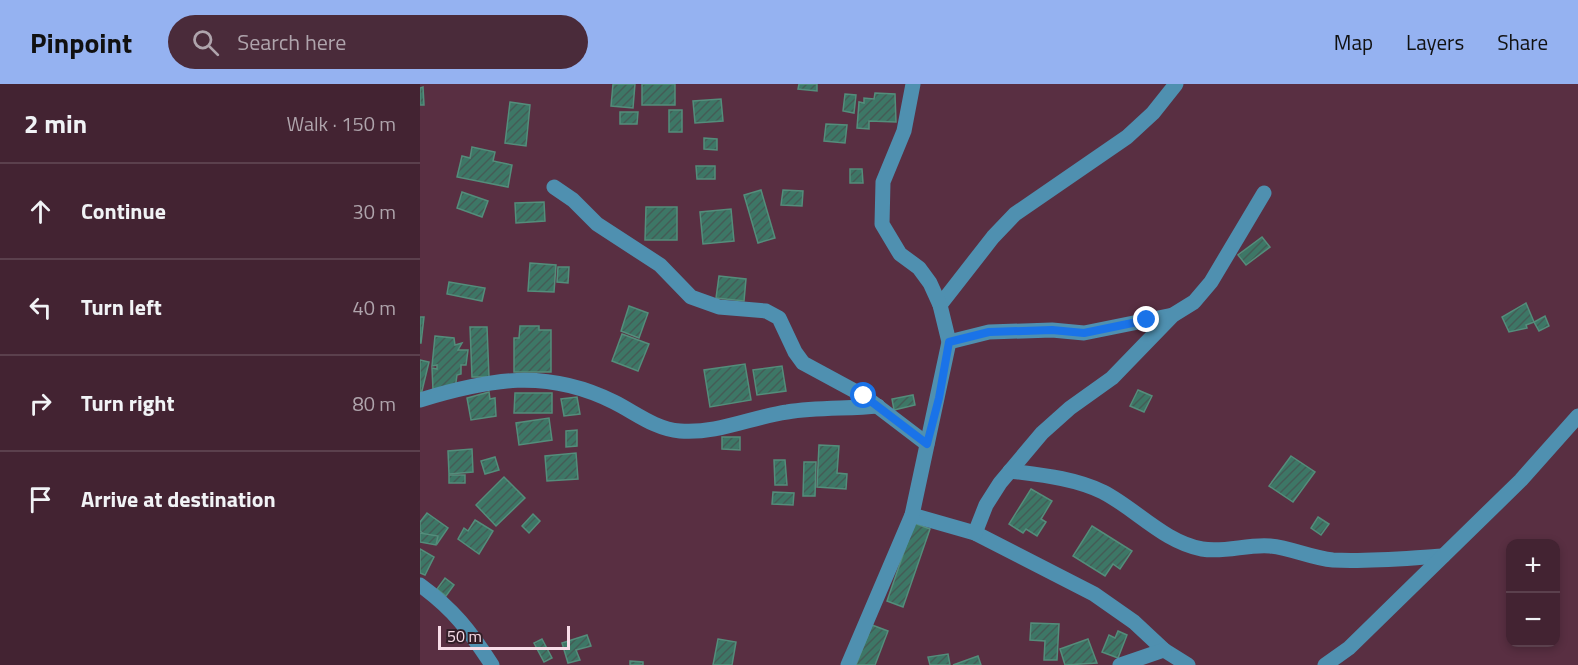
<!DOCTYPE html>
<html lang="en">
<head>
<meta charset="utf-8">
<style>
  body { margin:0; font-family:"Titillium Web",sans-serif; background:#4a2b3a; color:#f1f3f6 }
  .controls { position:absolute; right:18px; bottom:18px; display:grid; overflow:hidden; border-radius:12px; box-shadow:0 3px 9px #0003 }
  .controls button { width:54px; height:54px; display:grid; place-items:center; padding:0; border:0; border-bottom:2px solid #5b404d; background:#432332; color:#f1f3f6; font:30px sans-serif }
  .scale { position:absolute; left:18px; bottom:15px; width:132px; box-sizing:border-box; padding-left:6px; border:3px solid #f8dde8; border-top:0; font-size:16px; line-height:21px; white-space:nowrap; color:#f8dde8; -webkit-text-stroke:4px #321e27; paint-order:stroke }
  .stop { position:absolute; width:18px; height:18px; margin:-14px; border:4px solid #1a73e8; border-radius:50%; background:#fff }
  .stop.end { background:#1a73e8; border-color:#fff; box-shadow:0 2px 6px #0008 }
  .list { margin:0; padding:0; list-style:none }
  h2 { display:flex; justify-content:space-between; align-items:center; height:78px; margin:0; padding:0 24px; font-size:26px }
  h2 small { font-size:20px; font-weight:400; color:#afa4ac }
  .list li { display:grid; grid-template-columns:39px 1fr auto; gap:18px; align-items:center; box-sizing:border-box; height:96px; padding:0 24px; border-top:2px solid #5b404d }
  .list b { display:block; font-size:22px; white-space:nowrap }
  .list em { font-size:20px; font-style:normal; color:#afa4ac }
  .icon { flex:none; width:33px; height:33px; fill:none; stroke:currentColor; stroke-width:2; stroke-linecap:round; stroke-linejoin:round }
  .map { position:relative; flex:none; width:1158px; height:581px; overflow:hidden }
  header { display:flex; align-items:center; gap:36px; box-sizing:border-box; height:84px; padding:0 30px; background:#95b2f1; color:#111 }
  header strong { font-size:28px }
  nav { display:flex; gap:33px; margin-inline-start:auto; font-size:21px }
  .search { width:420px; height:54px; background:#4a2b3a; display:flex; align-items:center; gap:15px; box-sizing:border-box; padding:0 21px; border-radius:33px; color:#afa4ac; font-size:22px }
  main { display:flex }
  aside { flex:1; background:#432332 }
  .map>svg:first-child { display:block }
</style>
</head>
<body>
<header>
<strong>Pinpoint</strong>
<div class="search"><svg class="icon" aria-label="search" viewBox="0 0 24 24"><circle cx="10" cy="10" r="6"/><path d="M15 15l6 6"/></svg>Search here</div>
<nav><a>Map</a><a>Layers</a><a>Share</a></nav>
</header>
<main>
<aside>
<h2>2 min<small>Walk · 150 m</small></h2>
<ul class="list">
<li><svg class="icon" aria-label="ahead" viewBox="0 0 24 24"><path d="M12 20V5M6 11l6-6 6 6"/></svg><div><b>Continue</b></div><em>30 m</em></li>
<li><svg class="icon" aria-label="left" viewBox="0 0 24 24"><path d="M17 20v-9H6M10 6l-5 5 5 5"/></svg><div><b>Turn left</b></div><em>40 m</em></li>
<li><svg class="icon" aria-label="right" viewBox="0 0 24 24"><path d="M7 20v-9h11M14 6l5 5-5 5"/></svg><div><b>Turn right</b></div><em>80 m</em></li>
<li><svg class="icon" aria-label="arrive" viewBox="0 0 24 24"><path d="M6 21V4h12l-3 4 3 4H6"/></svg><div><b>Arrive at destination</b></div></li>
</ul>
</aside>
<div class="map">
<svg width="1158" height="581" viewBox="0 0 1158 581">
  <defs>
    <pattern id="building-hatch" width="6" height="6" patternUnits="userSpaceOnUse" patternTransform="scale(1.5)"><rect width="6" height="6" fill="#3d7766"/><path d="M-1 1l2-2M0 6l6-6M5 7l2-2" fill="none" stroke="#445c56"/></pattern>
  </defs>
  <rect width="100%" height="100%" fill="#592f42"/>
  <g fill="url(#building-hatch)" stroke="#548d7b" stroke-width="1.5">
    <path d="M 193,0 L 215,0 L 213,24 L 191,22 Z"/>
    <rect x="222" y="0" width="33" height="21"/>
    <path d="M 379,0 L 397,0 L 397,7 L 378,5 Z"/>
    <path d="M 3,3 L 4,21 L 0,21 L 0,4 Z"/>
    <path d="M 455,9 L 475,10 L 476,38 L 449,37 L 449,45 L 437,44 L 439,18 L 444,19 L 444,14 L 454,15 Z"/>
    <path d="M 425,10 L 436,11 L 434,29 L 423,27 Z"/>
    <path d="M 301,15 L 303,37 L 275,39 L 273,17 Z"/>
    <path d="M 90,18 L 110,21 L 106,62 L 85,59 Z"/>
    <rect x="249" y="26" width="13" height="22"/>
    <path d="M 200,28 L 218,28 L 217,40 L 200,40 Z"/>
    <path d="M 406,40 L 427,41 L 425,59 L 404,57 Z"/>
    <path d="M 284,54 L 297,55 L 297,66 L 284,65 Z"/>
    <path d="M 52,63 L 75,68 L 73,77 L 92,81 L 88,103 L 37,93 L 42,72 L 50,74 Z"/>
    <path d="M 276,82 L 295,82 L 295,95 L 277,95 Z"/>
    <path d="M 430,85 L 442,85 L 443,99 L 430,99 Z"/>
    <path d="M 341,106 L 355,154 L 338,159 L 324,111 Z"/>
    <path d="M 363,106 L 383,107 L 382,122 L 361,121 Z"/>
    <path d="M 42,108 L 68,117 L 62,133 L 37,124 Z"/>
    <path d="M 124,118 L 125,137 L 96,139 L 95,119 Z"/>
    <path d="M 226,123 L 257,123 L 257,156 L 225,156 Z"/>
    <path d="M 311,125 L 314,157 L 283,160 L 280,128 Z"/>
    <path d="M 842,153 L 850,163 L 826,181 L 818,171 Z"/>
    <path d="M 110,179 L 136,181 L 134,208 L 108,207 Z"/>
    <path d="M 138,183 L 149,183 L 148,199 L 137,198 Z"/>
    <path d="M 299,192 L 326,195 L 324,217 L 296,214 Z"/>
    <path d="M 29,198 L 65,204 L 62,217 L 27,210 Z"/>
    <path d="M 1106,219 L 1114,238 L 1106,241 L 1107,244 L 1089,248 L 1082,233 Z"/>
    <path d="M 209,222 L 228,229 L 219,254 L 201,247 Z"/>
    <path d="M 1125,232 L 1129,242 L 1119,247 L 1114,238 Z"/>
    <path d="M 0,233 L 4,233 L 1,259 L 0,259 Z"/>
    <path d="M 100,242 L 119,242 L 119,246 L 131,246 L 131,288 L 94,288 L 94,254 L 99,254 Z"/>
    <path d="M 50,243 L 67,243 L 69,293 L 52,293 Z"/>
    <path d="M 202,250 L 229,260 L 218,287 L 192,277 Z"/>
    <path d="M 15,252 L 34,254 L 35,261 L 42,259 L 38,266 L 48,266 L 46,281 L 41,281 L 41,290 L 37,291 L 35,305 L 13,306 L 12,284 L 17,285 L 17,281 L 12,282 Z"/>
    <path d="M 0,276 L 9,278 L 1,311 L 0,311 Z"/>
    <path d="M 325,280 L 331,316 L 290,323 L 284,286 Z"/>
    <path d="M 362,282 L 366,307 L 337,311 L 333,286 Z"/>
    <path d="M 718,306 L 732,312 L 724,328 L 710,322 Z"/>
    <path d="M 69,308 L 70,315 L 75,314 L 76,332 L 51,336 L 47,314 Z"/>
    <path d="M 95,309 L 132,309 L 132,329 L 94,329 Z"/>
    <path d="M 493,311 L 495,321 L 474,326 L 472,315 Z"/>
    <path d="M 157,313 L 160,330 L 144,332 L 141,315 Z"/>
    <path d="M 129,334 L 132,356 L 99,361 L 96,339 Z"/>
    <path d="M 157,346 L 157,362 L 146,363 L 146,347 Z"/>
    <path d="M 302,353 L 320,353 L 320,366 L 302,365 Z"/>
    <path d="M 399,361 L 419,362 L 417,389 L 427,390 L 426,405 L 397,403 Z"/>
    <path d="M 52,365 L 53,388 L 29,390 L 28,367 Z"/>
    <path d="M 156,369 L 158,395 L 127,397 L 125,372 Z"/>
    <path d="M 871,372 L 895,388 L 873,418 L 849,402 Z"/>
    <path d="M 75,373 L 79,386 L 65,390 L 61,377 Z"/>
    <path d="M 354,376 L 365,376 L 367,401 L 355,401 Z"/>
    <path d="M 384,378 L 396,378 L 395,412 L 383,412 Z"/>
    <rect x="29" y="391" width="16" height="8"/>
    <path d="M 84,393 L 105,414 L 76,442 L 56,421 Z"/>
    <path d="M 611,405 L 632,417 L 621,435 L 626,438 L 617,452 L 606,445 L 603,449 L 589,440 Z"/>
    <path d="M 353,408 L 374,409 L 373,421 L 352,420 Z"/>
    <path d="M 7,429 L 28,444 L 17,460 L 0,447 L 0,438 Z"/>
    <path d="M 113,430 L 120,437 L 109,449 L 102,442 Z"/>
    <path d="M 898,433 L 909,440 L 901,451 L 891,444 Z"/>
    <path d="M 55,436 L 73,447 L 59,470 L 38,455 L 44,444 L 48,447 Z"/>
    <path d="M 494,439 L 510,445 L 483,523 L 467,517 Z"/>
    <path d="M 672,442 L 712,467 L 700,485 L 693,480 L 685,492 L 653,472 Z"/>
    <path d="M 0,449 L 18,452 L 16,461 L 0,458 Z"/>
    <path d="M 0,465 L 14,473 L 5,491 L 0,489 Z"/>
    <path d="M 25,494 L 34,501 L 26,512 L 17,505 Z"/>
    <path d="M 611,539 L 639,540 L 637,576 L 624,576 L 625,557 L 610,556 Z"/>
    <path d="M 452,541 L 468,547 L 455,581 L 436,581 Z"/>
    <path d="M 698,547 L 707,551 L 698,574 L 682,568 L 689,551 L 695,554 Z"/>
    <path d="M 167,551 L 171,562 L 156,566 L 160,576 L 148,579 L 142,559 Z"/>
    <path d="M 122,555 L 132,574 L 124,578 L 114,559 Z"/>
    <path d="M 298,555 L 316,558 L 312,581 L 293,581 Z"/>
    <path d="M 668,555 L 677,579 L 645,581 L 640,565 Z"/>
    <path d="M 528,570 L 530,581 L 510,581 L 508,573 Z"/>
    <path d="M 558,572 L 561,581 L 533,581 Z"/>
    <path d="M 210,577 L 223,578 L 223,581 L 210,581 Z"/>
  </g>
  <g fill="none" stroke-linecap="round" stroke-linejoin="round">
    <g stroke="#4f90b0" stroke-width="15">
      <path d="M 134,103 L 153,116 L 177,140 L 240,181 L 271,213 L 299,223 L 346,227 L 359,234 L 375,268 L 383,279 L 444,312 L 507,360"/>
      <path d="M 520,221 L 573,153 L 595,130 L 707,53 L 733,29 L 756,0"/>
      <path d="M 529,258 L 569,248 L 632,246 L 664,249 L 753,231"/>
      <path d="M 0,316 C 69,295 126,284 194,318 C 216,329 235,345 260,347 C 297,350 332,333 367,328 C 397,323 428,325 458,322"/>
      <path d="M 590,387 C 621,391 654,394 683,408 C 716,425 744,458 782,465 C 805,469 827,460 850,462 C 872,464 891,474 913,476 C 949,478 987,474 1023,472"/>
      <path d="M 492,431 L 555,449 L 674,510 L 714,538 L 744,566 L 768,581"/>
      <path d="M 555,449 L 566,421 L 580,399 L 622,349 L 650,324 L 692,294 L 753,231 L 774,218 L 791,198 L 844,109"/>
      <path d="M 0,501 C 33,525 50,547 72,581"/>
      <path d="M 428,581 L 492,431 L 529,258 L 520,221 L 510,199 L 499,184 L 480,170 L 462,140 L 463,98 L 484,47 L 493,0"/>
      <path d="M 700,581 L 744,566"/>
      <path d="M 905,581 L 929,564 L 1101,396 L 1158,332"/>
    </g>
  </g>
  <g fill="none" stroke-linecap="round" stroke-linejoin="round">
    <path stroke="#1a73e8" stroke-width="8" d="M 444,312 L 507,360 L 519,314 L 529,258 L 569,248 L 632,246 L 664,249 L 727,236"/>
  </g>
</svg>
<div class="controls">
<button>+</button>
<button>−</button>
</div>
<div class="scale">50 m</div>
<div class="stop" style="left:444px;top:312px"></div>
<div class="stop end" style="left:727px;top:236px"></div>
</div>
</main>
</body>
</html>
